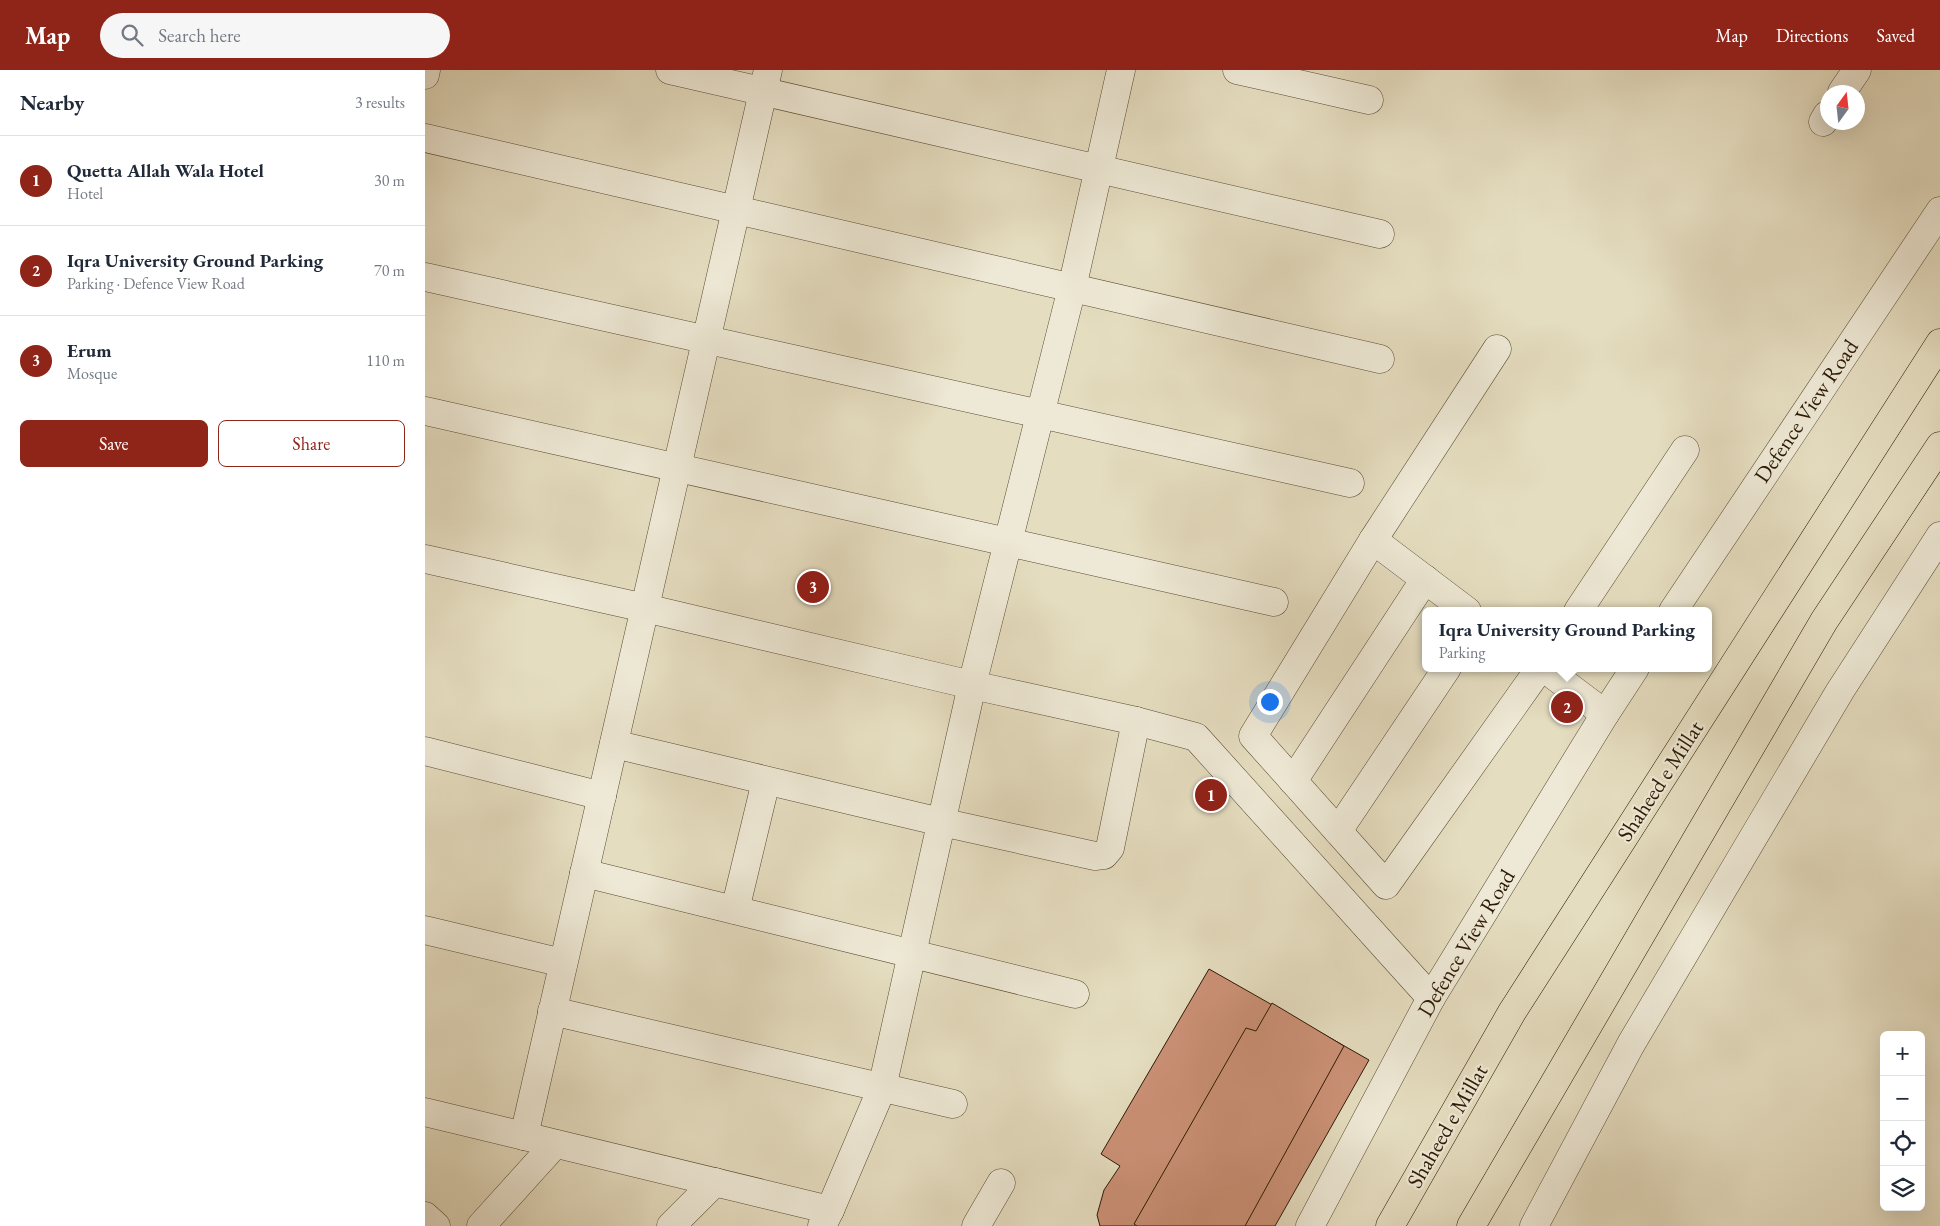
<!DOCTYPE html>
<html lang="en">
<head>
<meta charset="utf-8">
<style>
  body { margin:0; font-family:"EB Garamond",serif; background:#f6f6f7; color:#1f2937 }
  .controls { position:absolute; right:15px; bottom:15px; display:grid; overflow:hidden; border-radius:8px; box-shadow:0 5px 20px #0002 }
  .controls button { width:45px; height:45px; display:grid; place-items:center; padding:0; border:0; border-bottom:1px solid #e0e1e3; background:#fff; color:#1f2937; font:25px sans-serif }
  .compass { position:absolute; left:1395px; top:15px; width:45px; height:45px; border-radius:50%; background:#fff; box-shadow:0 5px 20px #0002; rotate:15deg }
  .you { position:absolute; left:844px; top:631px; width:18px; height:18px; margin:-12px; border:4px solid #fff; border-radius:50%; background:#1a73e8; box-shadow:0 0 0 8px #1a73e833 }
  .badge { display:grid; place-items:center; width:32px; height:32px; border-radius:50%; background:#8f2418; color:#fff; font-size:16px; font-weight:700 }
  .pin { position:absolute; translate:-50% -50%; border:2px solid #fff; box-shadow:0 1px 5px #0006 }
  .popup { position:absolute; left:997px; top:537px; width:290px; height:65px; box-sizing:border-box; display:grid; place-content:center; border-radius:8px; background:#fff; filter:drop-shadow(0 1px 4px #0005); font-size:16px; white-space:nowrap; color:#747a83 }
  .popup b { font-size:19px; color:#1f2937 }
  .popup::after { content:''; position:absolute; left:50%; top:100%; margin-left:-10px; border:10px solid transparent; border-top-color:#fff }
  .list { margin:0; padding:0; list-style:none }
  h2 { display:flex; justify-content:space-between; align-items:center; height:65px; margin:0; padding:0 20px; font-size:21px }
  h2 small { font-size:16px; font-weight:400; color:#747a83 }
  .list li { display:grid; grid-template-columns:32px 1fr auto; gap:15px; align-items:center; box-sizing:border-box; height:90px; padding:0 20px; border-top:1px solid #e0e1e3 }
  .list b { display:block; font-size:19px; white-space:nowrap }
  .list p { margin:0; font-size:16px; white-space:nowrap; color:#747a83 }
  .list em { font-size:16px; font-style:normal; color:#747a83 }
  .actions { display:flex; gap:10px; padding:15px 20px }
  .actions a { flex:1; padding:11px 0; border:1px solid #8f2418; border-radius:8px; text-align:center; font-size:18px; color:#8f2418 }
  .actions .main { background:#8f2418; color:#fff }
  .icon { flex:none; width:28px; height:28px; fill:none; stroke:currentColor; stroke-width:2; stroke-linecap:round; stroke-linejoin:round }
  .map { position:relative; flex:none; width:1515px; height:1156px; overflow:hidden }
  header { display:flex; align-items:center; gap:30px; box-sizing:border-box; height:70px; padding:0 25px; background:#8f2418; color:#fff }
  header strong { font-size:24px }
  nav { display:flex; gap:28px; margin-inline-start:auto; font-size:18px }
  .search { width:350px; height:45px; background:#f6f6f7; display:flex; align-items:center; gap:12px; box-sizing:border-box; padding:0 18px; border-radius:28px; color:#747a83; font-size:19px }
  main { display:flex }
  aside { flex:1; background:#fff }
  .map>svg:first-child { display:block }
</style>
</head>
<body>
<header>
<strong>Map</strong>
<div class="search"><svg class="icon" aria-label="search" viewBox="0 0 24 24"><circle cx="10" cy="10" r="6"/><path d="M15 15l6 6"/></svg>Search here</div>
<nav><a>Map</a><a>Directions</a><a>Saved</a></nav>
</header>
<main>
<aside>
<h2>Nearby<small>3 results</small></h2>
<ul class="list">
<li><span class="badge">1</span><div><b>Quetta Allah Wala Hotel</b><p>Hotel</p></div><em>30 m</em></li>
<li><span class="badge">2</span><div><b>Iqra University Ground Parking</b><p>Parking · Defence View Road</p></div><em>70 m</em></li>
<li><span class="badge">3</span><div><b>Erum</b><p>Mosque</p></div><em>110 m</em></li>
</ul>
<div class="actions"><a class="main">Save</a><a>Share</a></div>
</aside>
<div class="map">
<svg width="1515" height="1156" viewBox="0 0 1515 1156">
  <rect width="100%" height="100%" fill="#e5ddc0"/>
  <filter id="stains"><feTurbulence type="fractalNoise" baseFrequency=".004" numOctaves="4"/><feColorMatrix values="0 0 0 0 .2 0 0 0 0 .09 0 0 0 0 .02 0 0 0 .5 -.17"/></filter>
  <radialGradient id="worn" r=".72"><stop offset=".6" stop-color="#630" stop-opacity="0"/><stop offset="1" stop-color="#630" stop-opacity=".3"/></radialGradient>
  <g fill="#cc9177" stroke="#2c1903">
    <path d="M 784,899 L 944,990 L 850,1156 L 675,1156 L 672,1145 L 679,1120 L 695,1096 L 676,1084 Z"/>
    <path d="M 847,933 L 919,976 L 820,1156 L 712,1156 L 709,1154 L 821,958 L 831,961 Z"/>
  </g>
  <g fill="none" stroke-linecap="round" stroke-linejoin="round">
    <g stroke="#5a4a32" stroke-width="29">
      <g id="minor">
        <path d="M 245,0 L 955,164"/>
        <path d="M 812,0 L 944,30"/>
        <path d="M 0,5 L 1,0"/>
        <path d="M 1417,22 L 1432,0"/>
        <path d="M 1398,52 L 1402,45"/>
        <path d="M 0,68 L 955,289"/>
        <path d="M 0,207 L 925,413"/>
        <path d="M 1072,279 L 948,470 L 828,666 L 961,815 L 1115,598"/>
        <path d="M 0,341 L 849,532"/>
        <path d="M 948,470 L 1042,541"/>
        <path d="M 0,489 L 220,538 L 547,615 L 711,651 L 771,667 L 1006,928"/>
        <path d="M 1153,541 L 1260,380"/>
        <path d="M 1248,541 L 1515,141"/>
        <path d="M 1119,598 L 1180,644"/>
        <path d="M 189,674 L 516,752 L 670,786 L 679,785 L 685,778 L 711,651"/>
        <path d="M 0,681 L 177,726"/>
        <path d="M 868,711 L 1000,509"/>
        <path d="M 913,761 L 1022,598"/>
        <path d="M 159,803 L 650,924"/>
        <path d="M 310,840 L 341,711"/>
        <path d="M 0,860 L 138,893"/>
        <path d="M 127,941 L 528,1034"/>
        <path d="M 0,1042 L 405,1140"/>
        <path d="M 99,1066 L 343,0"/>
        <path d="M 0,1146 L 11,1156"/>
        <path d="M 56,1156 L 130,1074"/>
        <path d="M 246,1156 L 290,1112"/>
        <path d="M 397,1156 L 405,1140 L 457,1018 L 547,615 L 647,218 L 696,0"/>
        <path d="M 551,1156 L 576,1113"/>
        <path d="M 885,1156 L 1006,928 L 1180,644 L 1210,598"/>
        <path d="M 1109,1156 L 1206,974 L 1415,621 L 1515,466"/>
      </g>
    </g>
    <g stroke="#2c1903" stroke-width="29">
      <g id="major">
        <path d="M 965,1156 L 1087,942 L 1515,273"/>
        <path d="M 1046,1156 L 1399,551 L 1515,376"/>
      </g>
    </g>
    <use href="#minor" stroke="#eee9d6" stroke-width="28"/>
    <use href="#major" stroke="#e5ddc0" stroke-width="28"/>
  </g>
  <g text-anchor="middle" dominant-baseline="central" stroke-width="4.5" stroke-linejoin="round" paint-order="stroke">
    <g font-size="22" fill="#2c1903" stroke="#eee9d6">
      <text transform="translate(1381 341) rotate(-56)">Defence View Road</text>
      <text transform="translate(1235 711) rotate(-57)">Shaheed e Millat</text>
      <text transform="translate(1041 873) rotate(-59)">Defence View Road</text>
      <text transform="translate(1022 1056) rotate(-60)">Shaheed e Millat</text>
    </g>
  </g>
  <rect width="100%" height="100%" filter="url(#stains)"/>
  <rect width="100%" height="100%" fill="url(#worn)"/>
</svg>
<div class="controls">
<button>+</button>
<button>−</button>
<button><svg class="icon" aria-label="locate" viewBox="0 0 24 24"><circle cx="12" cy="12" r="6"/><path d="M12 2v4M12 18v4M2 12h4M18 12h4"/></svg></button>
<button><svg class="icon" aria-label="layers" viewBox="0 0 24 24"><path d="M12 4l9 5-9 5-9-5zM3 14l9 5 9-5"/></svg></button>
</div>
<svg class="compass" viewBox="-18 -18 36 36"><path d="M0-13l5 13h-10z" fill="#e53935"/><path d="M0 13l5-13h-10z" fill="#747a83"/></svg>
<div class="you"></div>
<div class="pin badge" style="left:786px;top:725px">1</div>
<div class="pin badge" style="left:1142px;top:637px">2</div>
<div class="popup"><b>Iqra University Ground Parking</b>Parking</div>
<div class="pin badge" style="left:388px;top:517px">3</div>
</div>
</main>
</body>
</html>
